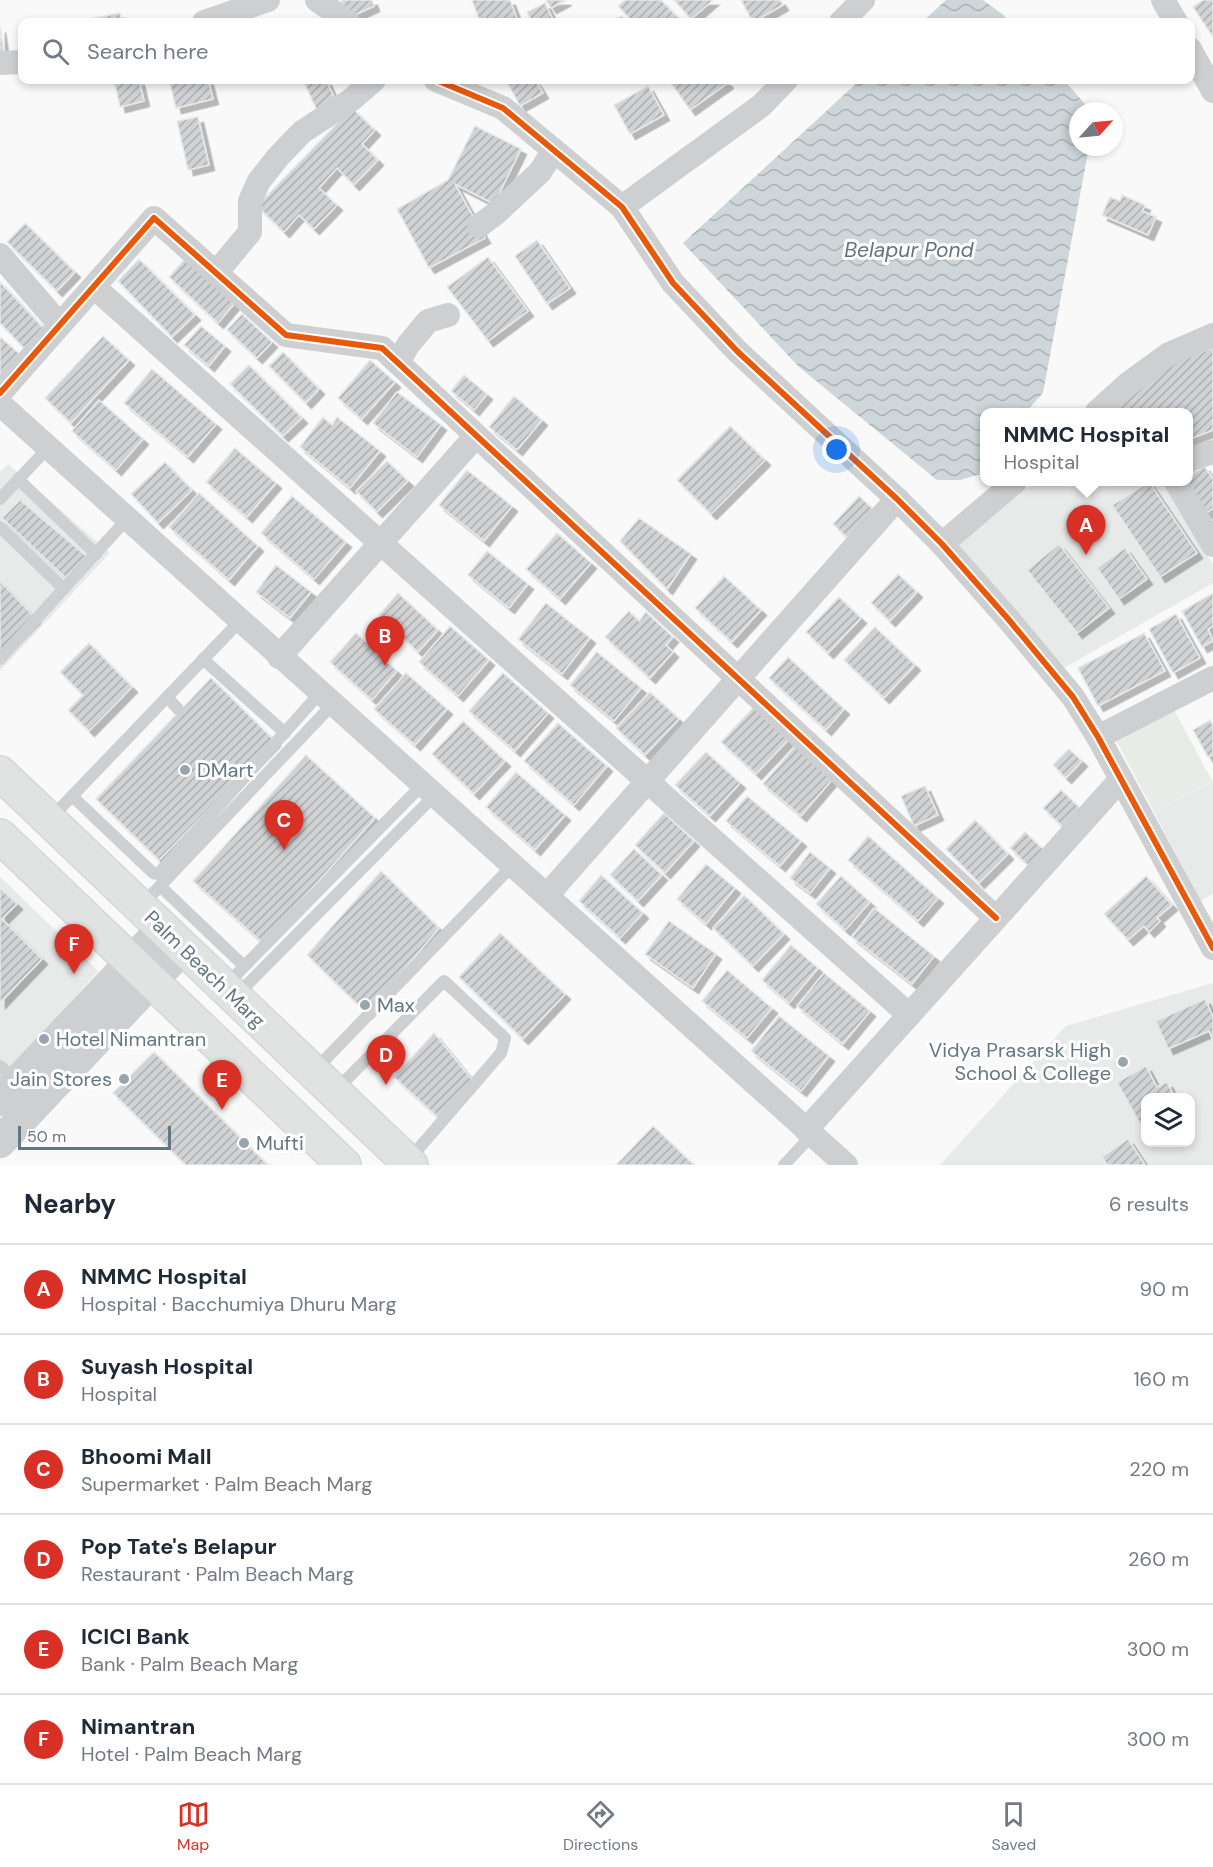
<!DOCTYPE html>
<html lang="en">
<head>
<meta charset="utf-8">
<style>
  body { margin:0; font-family:"DM Sans",sans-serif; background:#f2f2f3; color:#1f2937 }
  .controls { position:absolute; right:18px; bottom:18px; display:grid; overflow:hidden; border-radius:12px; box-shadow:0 3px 9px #0003 }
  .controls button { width:54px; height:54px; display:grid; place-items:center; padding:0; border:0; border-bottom:2px solid #e0e1e3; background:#fff; color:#1f2937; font:30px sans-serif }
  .compass { position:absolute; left:1069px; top:102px; width:54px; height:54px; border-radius:50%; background:#fff; box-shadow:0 3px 9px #0003; rotate:63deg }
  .scale { position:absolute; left:18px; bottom:15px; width:153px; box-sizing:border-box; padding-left:6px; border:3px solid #657683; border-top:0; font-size:16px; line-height:21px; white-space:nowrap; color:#657683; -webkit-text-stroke:4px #fff; paint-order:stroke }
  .you { position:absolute; left:837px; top:450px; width:21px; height:21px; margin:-15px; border:4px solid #fff; border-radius:50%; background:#1a73e8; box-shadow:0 0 0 9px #1a73e833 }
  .badge { display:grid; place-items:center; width:39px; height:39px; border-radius:50%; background:#d93025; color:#fff; font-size:20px; font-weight:700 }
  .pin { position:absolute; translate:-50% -50px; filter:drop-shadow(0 2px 3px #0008) }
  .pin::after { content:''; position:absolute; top:32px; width:21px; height:18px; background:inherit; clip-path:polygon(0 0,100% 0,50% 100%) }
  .popup { position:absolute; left:980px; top:408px; width:213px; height:78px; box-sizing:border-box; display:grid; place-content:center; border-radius:12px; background:#fff; filter:drop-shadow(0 2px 4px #0005); font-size:20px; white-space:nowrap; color:#747a83 }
  .popup b { font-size:22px; color:#1f2937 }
  .popup::after { content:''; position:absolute; left:50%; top:100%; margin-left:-12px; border:12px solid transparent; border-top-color:#fff }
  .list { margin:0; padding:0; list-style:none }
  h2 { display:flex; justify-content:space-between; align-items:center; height:78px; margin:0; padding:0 24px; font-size:26px }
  h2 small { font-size:20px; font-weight:400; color:#747a83 }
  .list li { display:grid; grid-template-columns:39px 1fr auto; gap:18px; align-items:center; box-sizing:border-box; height:90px; padding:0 24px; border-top:2px solid #e0e1e3 }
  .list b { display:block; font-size:22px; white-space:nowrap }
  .list p { margin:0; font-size:20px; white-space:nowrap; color:#747a83 }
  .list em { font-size:20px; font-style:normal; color:#747a83 }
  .icon { flex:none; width:33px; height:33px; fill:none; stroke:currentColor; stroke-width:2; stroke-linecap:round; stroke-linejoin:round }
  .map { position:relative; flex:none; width:1213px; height:1165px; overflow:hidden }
  .search { position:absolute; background:#fff; box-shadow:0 3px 9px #0003; left:18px; right:18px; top:18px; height:66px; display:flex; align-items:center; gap:15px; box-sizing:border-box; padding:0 21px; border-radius:12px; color:#747a83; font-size:22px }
  .sheet { height:618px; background:#fff }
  nav { display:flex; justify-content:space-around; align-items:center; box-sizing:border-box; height:84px; border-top:2px solid #e0e1e3; background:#fff; font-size:16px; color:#747a83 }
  nav a { display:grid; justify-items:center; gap:3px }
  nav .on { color:#d93025 }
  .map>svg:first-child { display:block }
</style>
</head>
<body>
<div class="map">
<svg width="1213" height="1165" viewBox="0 0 1213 1165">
  <defs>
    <pattern id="water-waves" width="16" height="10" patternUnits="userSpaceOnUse" patternTransform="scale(1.5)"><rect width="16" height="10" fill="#ced6d9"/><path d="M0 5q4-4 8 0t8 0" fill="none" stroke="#abb2b5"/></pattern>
    <pattern id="building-hatch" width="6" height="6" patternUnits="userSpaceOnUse" patternTransform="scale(1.5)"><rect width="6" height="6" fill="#d0d2d3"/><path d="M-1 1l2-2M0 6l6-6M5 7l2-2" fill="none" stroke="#acafb1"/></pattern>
    <filter id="shadow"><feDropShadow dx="5.5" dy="5.5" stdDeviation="0" flood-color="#0004"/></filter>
  </defs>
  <rect width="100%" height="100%" fill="#f9f9f9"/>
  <g fill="#e8e9e9" fill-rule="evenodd">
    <path d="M 8,464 L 110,553 L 0,671 L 0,472 Z"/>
    <path d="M 1034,482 L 1163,482 L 1213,564 L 1213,583 L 1064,668 L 957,547 Z"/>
    <path d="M 1213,781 L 1213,894 L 1200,901 L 1154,812 Z"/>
    <path d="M 0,877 L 98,971 L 0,1082 Z"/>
    <path d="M 1213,983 L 1213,1165 L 940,1165 L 1066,1026 ZM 1146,1098 L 1190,1098 L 1190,1142 L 1146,1142 Z"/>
  </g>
  <path fill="#e8ebe6" d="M 1173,708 L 1212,781 L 1154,812 L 1115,738 Z"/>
  <g fill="url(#water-waves)">
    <path d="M 946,0 L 983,0 L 1005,16 L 1005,22 L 922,22 Z"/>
    <path d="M 860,80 L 1064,80 L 1091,111 L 1078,111 L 1078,147 L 1089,147 L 1043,393 L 1026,412 L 984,412 L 984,473 L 960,480 L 937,480 L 799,367 L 683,243 Z"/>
  </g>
  <g fill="url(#building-hatch)" stroke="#e8e8e8" stroke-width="1.5" filter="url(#shadow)">
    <path d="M 341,0 L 372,0 L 374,6 L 350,17 Z"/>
    <path d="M 472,0 L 510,0 L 518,22 L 480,22 Z"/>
    <path d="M 546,0 L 566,0 L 551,8 Z"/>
    <path d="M 625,0 L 661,0 L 682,22 L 633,22 L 618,6 Z"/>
    <path d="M 674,0 L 713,0 L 691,19 Z"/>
    <path d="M 741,0 L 780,0 L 783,5 L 753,22 Z"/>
    <path d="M 1203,0 L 1213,0 L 1213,37 L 1193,7 Z"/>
    <path d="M 545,3 L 554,22 L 532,22 L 527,12 Z"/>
    <path d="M 120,13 L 122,22 L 86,22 L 85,20 Z"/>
    <path d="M 622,16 L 625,22 L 609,22 Z"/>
    <path d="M 0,27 L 5,60 L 0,61 Z"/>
    <path d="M 114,80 L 139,80 L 144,101 L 120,107 Z"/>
    <path d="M 169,80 L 208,80 L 213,99 L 176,108 Z"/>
    <path d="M 303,80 L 326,80 L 338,106 L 319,115 Z"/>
    <path d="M 511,80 L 535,80 L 543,93 L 520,106 L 507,82 Z"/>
    <path d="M 669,80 L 725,80 L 728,83 L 690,110 Z"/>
    <path d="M 648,86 L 664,115 L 630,134 L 614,105 Z"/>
    <path d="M 352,108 L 375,130 L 362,144 L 378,160 L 354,185 L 337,168 L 319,188 L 337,205 L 314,229 L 299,215 L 284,232 L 257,206 Z"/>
    <path d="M 198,117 L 209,165 L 188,170 L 177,121 Z"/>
    <path d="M 475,126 L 521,149 L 494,204 L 455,184 L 485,238 L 429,268 L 397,209 L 448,180 Z"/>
    <path d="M 1122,195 L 1145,205 L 1142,211 L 1156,217 L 1148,235 L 1102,215 L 1110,197 L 1120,201 Z"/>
    <path d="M 25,223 L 75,272 L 57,291 L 7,242 Z"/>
    <path d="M 537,240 L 570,288 L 547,304 L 515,256 Z"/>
    <path d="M 488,257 L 528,311 L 488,341 L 447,287 Z"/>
    <path d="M 139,259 L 195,315 L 172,337 L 118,281 Z"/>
    <path d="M 185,259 L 234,304 L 218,323 L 169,277 Z"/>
    <path d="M 0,282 L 44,329 L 24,348 L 0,323 Z"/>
    <path d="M 242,314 L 272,342 L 257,358 L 227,330 Z"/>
    <path d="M 201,326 L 225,346 L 209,366 L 184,345 Z"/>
    <path d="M 103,336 L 129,360 L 71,423 L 45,398 Z"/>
    <path d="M 0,337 L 22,356 L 0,377 Z"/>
    <path d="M 1213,348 L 1213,430 L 1188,440 L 1188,412 L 1119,412 L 1115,409 L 1171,364 Z"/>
    <path d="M 283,352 L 319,389 L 306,403 L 269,366 Z"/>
    <path d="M 370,360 L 395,382 L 362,419 L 338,398 Z"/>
    <path d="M 249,365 L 302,418 L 283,436 L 230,384 Z"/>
    <path d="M 152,369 L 216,424 L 188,457 L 124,403 Z"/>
    <path d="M 464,375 L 487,394 L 474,410 L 451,391 Z"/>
    <path d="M 397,392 L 441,425 L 417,457 L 373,423 Z"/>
    <path d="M 514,396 L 542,420 L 517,450 L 489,427 Z"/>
    <path d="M 99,400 L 143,439 L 116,470 L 72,431 Z"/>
    <path d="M 323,417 L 332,425 L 337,417 L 380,451 L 350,488 L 300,447 Z"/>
    <path d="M 730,426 L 765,460 L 711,514 L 677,480 Z"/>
    <path d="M 235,448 L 276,483 L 247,517 L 206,482 Z"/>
    <path d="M 387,461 L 408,481 L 377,512 L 356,491 Z"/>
    <path d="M 165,462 L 192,490 L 158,523 L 131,494 Z"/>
    <path d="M 1188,464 L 1194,473 L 1204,466 L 1213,479 L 1213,508 L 1203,515 L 1188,482 Z"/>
    <path d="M 467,470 L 512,506 L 484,541 L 439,505 Z"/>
    <path d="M 1149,482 L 1197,553 L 1160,577 L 1112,505 Z"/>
    <path d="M 199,493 L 258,546 L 229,580 L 169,527 Z"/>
    <path d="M 292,496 L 346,542 L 314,579 L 261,533 Z"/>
    <path d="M 859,496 L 875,511 L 849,539 L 833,524 Z"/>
    <path d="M 20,500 L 86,556 L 66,578 L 2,518 Z"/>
    <path d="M 639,518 L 691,554 L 667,589 L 620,541 Z"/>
    <path d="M 557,533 L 591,563 L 560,599 L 526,569 Z"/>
    <path d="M 1059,544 L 1109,608 L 1077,633 L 1027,570 Z"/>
    <path d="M 1125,548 L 1147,579 L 1119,599 L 1097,568 Z"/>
    <path d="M 487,551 L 528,584 L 509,608 L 468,575 Z"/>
    <path d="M 276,565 L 311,592 L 290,618 L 256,592 Z"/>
    <path d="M 898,574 L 917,592 L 890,621 L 871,603 Z"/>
    <path d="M 724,576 L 761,610 L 732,642 L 695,608 Z"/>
    <path d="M 0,581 L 35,618 L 0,652 Z"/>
    <path d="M 398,593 L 438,630 L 418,652 L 379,615 Z"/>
    <path d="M 1213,593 L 1213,626 L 1208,629 L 1213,641 L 1202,647 L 1182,611 Z"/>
    <path d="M 839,597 L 861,618 L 828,653 L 806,632 Z"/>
    <path d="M 546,603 L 590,638 L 562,674 L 518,639 Z"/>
    <path d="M 629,611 L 639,621 L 646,612 L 673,637 L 666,645 L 673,652 L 650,678 L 605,637 Z"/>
    <path d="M 1176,614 L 1200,658 L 1173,673 L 1149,629 Z"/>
    <path d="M 450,626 L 489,660 L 458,696 L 419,662 Z"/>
    <path d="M 875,627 L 915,665 L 884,698 L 844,660 Z"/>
    <path d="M 356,633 L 397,671 L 372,700 L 330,662 Z"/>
    <path d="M 1144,633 L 1165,671 L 1098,706 L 1078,668 Z"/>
    <path d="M 89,643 L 132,687 L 89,731 L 68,710 L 83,695 L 60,672 Z"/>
    <path d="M 597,652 L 641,688 L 614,721 L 570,685 Z"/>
    <path d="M 788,657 L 844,709 L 826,730 L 769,678 Z"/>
    <path d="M 406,673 L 447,709 L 415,745 L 374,709 Z"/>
    <path d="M 503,673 L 548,713 L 515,751 L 469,711 Z"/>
    <path d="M 211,678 L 275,741 L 159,860 L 96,799 Z"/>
    <path d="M 650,692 L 679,719 L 645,755 L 616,728 Z"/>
    <path d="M 755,706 L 790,738 L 756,774 L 721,742 Z"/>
    <path d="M 1210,720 L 1213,726 L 1213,755 L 1208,757 L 1193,730 Z"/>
    <path d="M 463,721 L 505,761 L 474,794 L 432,754 Z"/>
    <path d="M 558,723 L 607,766 L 574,805 L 524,761 Z"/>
    <path d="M 797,744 L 835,776 L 801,816 L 763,784 Z"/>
    <path d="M 1069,749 L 1082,761 L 1066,778 L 1053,765 Z"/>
    <path d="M 706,752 L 740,783 L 710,816 L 675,785 Z"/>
    <path d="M 306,755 L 375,818 L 263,943 L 193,881 Z"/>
    <path d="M 516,772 L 565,815 L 535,850 L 486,807 Z"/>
    <path d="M 925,786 L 938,815 L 914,826 L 901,796 Z"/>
    <path d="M 1061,790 L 1081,809 L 1063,827 L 1043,808 Z"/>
    <path d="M 747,796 L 801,841 L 780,866 L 726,821 Z"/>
    <path d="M 664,813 L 694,841 L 665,873 L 635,845 Z"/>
    <path d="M 975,820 L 1008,854 L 979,883 L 946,849 Z"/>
    <path d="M 1025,832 L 1048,854 L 1033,870 L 1010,848 Z"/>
    <path d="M 868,836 L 938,898 L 918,921 L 848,860 Z"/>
    <path d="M 634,849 L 662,875 L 638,901 L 610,875 Z"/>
    <path d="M 810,852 L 830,868 L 810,893 L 790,878 Z"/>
    <path d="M 706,864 L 735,888 L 706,924 L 677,899 Z"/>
    <path d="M 381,871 L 439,928 L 367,1013 L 307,955 Z"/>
    <path d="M 601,875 L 643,913 L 620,938 L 579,901 Z"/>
    <path d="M 841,876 L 870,902 L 845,930 L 816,904 Z"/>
    <path d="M 1146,876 L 1172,905 L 1157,918 L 1160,921 L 1149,932 L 1144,926 L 1128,940 L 1104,914 Z"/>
    <path d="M 0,888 L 17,904 L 2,919 L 42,959 L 0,1003 Z"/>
    <path d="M 744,895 L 784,934 L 753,966 L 713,928 Z"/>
    <path d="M 874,908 L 934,956 L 912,984 L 852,937 Z"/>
    <path d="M 669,921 L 716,954 L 693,988 L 645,954 Z"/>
    <path d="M 500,933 L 565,994 L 523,1039 L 459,977 Z"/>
    <path d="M 791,945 L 818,968 L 789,1003 L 762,980 Z"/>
    <path d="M 727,970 L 772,1008 L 747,1038 L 702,1001 Z"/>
    <path d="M 824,973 L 870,1011 L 843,1044 L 797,1006 Z"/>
    <path d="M 1205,999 L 1213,1017 L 1213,1040 L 1209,1031 L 1168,1049 L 1156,1021 Z"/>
    <path d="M 779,1016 L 829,1056 L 801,1091 L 751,1051 Z"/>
    <path d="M 434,1033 L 473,1081 L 439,1118 L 394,1077 Z"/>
    <path d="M 154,1052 L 268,1165 L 186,1165 L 113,1093 Z"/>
    <path d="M 1146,1066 L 1157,1087 L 1167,1082 L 1175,1098 L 1146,1098 L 1145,1133 L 1117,1082 Z"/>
    <path d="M 653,1126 L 694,1165 L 616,1165 Z"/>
    <path d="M 1128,1139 L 1145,1165 L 1107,1165 L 1102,1157 Z"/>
  </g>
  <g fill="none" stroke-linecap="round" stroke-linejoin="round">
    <g stroke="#d5d6d7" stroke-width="36">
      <g id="primary">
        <path d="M 0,773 L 411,1165"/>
        <path d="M 0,836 L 344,1165"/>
      </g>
    </g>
    <g stroke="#cecfd0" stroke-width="12">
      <path d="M 18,479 L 96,554"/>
      <path d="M 0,499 L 48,448"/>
      <path d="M 0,527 L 64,589"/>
      <path d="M 0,659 L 127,519"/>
      <path d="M 203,659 L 285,733"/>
      <path d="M 167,697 L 178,709"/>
      <path d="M 72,796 L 153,873 L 158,874 L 320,693"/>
      <path d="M 50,819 L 240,621"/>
      <path d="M 160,886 L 244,966"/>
      <path d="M 141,906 L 333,704"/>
      <path d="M 225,986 L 422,785"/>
      <path d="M 236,996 L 434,796"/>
      <path d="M 0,1066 L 16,1081"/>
      <path d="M 314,1071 L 513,865"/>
      <path d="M 335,1091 L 444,981 L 505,1038 L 501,1053 L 407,1162"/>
      <path d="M 784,1165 L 812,1135"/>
    </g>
    <g stroke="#cecfd0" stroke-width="24">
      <path d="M 317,0 L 348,22"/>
      <path d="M 1163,0 L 1176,22"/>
      <path d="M 204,22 L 268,0"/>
      <path d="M 841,22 L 863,0"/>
      <path d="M 1190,49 L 1213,91"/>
      <path d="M 0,63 L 22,62"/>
      <path d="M 436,80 L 503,108 L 622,207 L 673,283 L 737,351 L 897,499 L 942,544 L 1009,620 L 1073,697 L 1098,737 L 1213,948"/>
      <path d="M 622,207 L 762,105 L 786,80"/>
      <path d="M 479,226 L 495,214 L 540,172 L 554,150"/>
      <path d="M 0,255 L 60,325"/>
      <path d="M 216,273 L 250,232 L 250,201 L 259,181 L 278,157 L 302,132 L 351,100 L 374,80"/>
      <path d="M 94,287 L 909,1015"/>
      <path d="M 398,363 L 408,345 L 428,321 L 448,315"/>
      <path d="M 0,393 L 154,218 L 286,335 L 382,348 L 996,918"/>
      <path d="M 0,404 L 846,1165"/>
      <path d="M 1097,412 L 1129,383 L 1169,354 L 1213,335"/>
      <path d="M 1188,460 L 1213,452"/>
      <path d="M 1176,482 L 1213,545"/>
      <path d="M 942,544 L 1015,482"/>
      <path d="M 279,657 L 476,436"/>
      <path d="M 1098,737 L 1213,678"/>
      <path d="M 547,895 L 897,499"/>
      <path d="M 806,1130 L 1121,779"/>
    </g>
    <g stroke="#cecfd0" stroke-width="32">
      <path d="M 0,1100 L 163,928"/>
      <path d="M 0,1142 L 183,948"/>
    </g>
    <use href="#primary" stroke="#e1e2e2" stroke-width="33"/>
    <g stroke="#fff" stroke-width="10">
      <g id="cycleway">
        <path d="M 436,80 L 503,108 L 622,207 L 673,283 L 737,351 L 897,499 L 942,544 L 1009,620 L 1073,697 L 1098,737 L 1213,948"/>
        <path d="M 0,393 L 154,218 L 286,335 L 382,348 L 996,918"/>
      </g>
    </g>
    <use href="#cycleway" stroke="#e8590c" stroke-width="6"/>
  </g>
  <g fill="#99a4ac" stroke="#fff" stroke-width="2">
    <circle cx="185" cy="770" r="6"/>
    <circle cx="365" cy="1005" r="6"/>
    <circle cx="44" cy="1039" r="6"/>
    <circle cx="1123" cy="1062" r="6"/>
    <circle cx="124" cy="1079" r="6"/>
    <circle cx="244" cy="1143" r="6"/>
  </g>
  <g text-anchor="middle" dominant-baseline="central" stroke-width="6" stroke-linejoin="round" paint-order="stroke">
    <g font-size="20" fill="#657683" stroke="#fff" text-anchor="start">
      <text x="197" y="770">DMart</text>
      <text x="377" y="1005">Max</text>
      <text x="56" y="1039">Hotel Nimantran</text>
      <text x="1111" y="1050" text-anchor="end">Vidya Prasarsk High<tspan x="1111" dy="23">School &amp; College</tspan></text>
      <text x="112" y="1079" text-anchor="end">Jain Stores</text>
      <text x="256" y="1143">Mufti</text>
    </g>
    <g font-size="20" fill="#657683" stroke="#fff">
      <text transform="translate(205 969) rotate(44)">Palm Beach Marg</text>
    </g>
    <g font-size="21" font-style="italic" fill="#60757c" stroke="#fff">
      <text x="909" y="250">Belapur Pond</text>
    </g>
  </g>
</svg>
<div class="controls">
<button><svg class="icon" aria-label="layers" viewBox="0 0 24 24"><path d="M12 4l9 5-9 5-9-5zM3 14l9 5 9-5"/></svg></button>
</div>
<svg class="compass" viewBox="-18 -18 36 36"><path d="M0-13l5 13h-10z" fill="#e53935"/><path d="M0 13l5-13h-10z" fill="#747a83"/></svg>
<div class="scale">50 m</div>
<div class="you"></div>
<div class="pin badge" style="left:1086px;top:555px">A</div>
<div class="popup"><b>NMMC Hospital</b>Hospital</div>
<div class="pin badge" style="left:385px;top:666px">B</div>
<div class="pin badge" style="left:284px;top:850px">C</div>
<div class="pin badge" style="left:386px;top:1085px">D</div>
<div class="pin badge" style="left:222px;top:1110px">E</div>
<div class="pin badge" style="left:74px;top:974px">F</div>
<div class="search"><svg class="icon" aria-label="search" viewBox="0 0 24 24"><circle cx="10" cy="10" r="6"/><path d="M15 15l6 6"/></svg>Search here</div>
</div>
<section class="sheet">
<h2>Nearby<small>6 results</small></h2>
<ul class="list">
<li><span class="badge">A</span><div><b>NMMC Hospital</b><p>Hospital · Bacchumiya Dhuru Marg</p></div><em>90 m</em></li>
<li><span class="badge">B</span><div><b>Suyash Hospital</b><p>Hospital</p></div><em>160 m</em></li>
<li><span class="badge">C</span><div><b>Bhoomi Mall</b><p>Supermarket · Palm Beach Marg</p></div><em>220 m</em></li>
<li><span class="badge">D</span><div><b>Pop Tate's Belapur</b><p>Restaurant · Palm Beach Marg</p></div><em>260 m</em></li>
<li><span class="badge">E</span><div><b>ICICI Bank</b><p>Bank · Palm Beach Marg</p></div><em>300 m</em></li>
<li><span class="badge">F</span><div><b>Nimantran</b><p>Hotel · Palm Beach Marg</p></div><em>300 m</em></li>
</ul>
</section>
<nav>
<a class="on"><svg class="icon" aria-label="map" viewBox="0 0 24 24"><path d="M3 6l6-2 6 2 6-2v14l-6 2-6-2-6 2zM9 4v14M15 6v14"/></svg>Map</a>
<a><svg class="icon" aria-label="directions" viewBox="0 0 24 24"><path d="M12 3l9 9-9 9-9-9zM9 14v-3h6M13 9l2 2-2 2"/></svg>Directions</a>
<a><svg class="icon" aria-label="saved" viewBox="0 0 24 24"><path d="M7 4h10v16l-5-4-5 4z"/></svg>Saved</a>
</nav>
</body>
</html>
